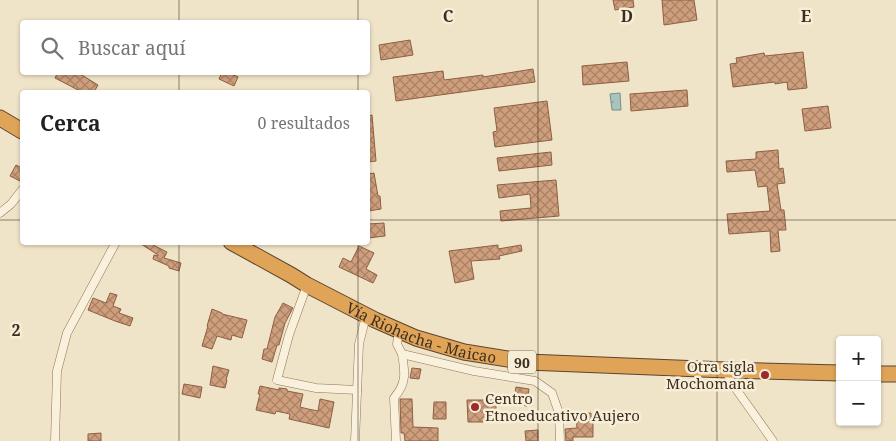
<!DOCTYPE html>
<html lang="es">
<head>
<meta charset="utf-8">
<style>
  body { margin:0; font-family:"Noto Serif",serif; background:#f6f6f6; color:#202124 }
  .controls { position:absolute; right:15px; bottom:15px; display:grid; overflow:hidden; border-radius:5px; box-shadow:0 1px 4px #0004 }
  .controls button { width:45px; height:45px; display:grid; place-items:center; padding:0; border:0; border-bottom:1px solid #e0e0e0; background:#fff; color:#202124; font:25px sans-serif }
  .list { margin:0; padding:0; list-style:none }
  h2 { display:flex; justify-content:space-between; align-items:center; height:65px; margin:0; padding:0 20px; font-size:21px }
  h2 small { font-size:16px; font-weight:400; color:#757577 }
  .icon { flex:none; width:28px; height:28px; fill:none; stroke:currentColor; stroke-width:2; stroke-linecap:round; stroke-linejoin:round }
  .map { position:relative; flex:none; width:896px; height:441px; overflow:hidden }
  .search { position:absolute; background:#fff; box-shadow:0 1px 4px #0004; left:20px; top:20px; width:350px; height:55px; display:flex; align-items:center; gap:12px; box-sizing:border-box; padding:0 18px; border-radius:5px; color:#757577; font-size:19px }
  .panel { position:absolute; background:#fff; box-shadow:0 1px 4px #0004; left:20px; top:90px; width:350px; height:155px; border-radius:5px }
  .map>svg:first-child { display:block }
</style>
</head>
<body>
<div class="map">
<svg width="896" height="441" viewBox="0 0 896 441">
  <defs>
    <pattern id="water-ripples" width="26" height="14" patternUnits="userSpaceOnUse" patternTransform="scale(1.25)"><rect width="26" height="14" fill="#a9c4bc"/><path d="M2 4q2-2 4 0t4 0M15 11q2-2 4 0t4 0" fill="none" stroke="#8ba098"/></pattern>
    <pattern id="building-cross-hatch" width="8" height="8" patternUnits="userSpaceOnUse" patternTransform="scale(1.25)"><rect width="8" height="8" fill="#cf9f7d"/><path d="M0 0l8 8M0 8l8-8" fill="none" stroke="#a98266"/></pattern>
  </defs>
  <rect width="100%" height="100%" fill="#f0e4c8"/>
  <path fill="url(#water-ripples)" stroke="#6f938a" d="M 620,93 L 621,110 L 612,110 L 610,94 Z"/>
  <g fill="url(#building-cross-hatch)" stroke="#8d5f41">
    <path d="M 613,0 L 633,0 L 634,7 L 615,10 Z"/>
    <path d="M 662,0 L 694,0 L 697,20 L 664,25 Z"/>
    <path d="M 410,40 L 413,55 L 381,60 L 379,45 Z"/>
    <path d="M 803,52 L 807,88 L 788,90 L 787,82 L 775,84 L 775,82 L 733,87 L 730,64 L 737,63 L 736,58 L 764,53 L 765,56 Z"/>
    <path d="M 627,62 L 629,81 L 583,85 L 582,66 Z"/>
    <path d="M 533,69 L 535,82 L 396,101 L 393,77 L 443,71 L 444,80 L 483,75 L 483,77 Z"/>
    <path d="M 58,72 L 77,72 L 98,85 L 94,92 L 82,92 L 55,78 Z"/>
    <path d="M 222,72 L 227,72 L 238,77 L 234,86 L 219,79 Z"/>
    <path d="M 687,90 L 688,106 L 631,111 L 630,94 Z"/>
    <path d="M 547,101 L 552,140 L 495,147 L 493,132 L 497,131 L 494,108 Z"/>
    <path d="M 828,106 L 831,128 L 805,131 L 802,109 Z"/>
    <path d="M 372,115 L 376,161 L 368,162 L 368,116 Z"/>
    <path d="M 778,150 L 779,169 L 783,168 L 785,183 L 777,184 L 781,210 L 784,210 L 786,230 L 778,230 L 780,251 L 771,252 L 770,231 L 729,234 L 727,214 L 770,211 L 767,186 L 758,187 L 755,170 L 727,172 L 726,161 L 756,159 L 756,152 Z"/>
    <path d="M 551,152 L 552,165 L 499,171 L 497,158 Z"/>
    <path d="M 16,165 L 22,168 L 22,182 L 10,176 Z"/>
    <path d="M 374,173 L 378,196 L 380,196 L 381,209 L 368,211 L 368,174 Z"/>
    <path d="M 556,180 L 559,216 L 501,221 L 500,211 L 531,208 L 530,194 L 499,198 L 497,185 Z"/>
    <path d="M 384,223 L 385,236 L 368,238 L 368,224 Z"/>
    <path d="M 138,242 L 154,242 L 153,245 L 167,252 L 164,258 L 181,263 L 179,271 L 169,268 L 169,266 L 153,259 L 154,255 L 158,256 L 158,255 Z"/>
    <path d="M 498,245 L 498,249 L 521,245 L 522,251 L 499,256 L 500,259 L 471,261 L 474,279 L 455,283 L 449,251 Z"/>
    <path d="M 359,246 L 374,253 L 366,269 L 377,275 L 373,283 L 339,267 L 343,258 L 351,262 Z"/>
    <path d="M 110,293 L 117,295 L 113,306 L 121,309 L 119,313 L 133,318 L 130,326 L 115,321 L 88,310 L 93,298 L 106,303 Z"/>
    <path d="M 283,303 L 293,308 L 285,323 L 279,345 L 277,345 L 272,362 L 262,359 L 264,349 L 267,349 L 275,317 Z"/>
    <path d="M 212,309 L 222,313 L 222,314 L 247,320 L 242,338 L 232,335 L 231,340 L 217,336 L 212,349 L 202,346 L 208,326 L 207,326 Z"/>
    <path d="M 213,366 L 229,370 L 226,380 L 227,380 L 225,388 L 210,385 Z"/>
    <path d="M 412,368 L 421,369 L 419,379 L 410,378 Z"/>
    <path d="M 184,384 L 202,387 L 200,398 L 182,394 Z"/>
    <path d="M 260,386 L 279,390 L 279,388 L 287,389 L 287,391 L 303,394 L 300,407 L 308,409 L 318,411 L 320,399 L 334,402 L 329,428 L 289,419 L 290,414 L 276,411 L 275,414 L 256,410 L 260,394 L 258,394 Z"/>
    <path d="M 516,387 L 529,389 L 527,406 L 513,404 Z"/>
    <path d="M 400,399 L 412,399 L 413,427 L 438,428 L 438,441 L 405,441 L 404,433 L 401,433 Z"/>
    <path d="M 467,400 L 496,400 L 496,412 L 488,412 L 488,422 L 468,422 Z"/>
    <path d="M 434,402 L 446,402 L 446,419 L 433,419 Z"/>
    <path d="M 591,413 L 591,417 L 593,416 L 593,437 L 573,437 L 573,441 L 566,441 L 565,429 L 577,428 L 576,414 Z"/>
    <path d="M 538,430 L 538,441 L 526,441 L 525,431 Z"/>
    <path d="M 101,433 L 101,441 L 88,441 L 88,434 Z"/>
  </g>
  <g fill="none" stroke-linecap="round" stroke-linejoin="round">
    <g stroke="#8d765c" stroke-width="9">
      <g id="street">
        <path d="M 0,213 L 11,204 L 22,190"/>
        <path d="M 307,285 L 289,335 L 277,380 L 316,388 L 357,390"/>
        <path d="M 399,331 L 397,344 L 402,354 L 474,371 L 535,381 L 552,393 L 559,413 L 560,441"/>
        <path d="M 726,370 L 731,382 L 773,441"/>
        <path d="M 55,441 L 57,371 L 67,333 L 116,242"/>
        <path d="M 355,441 L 359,344 L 366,316"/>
        <path d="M 396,441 L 394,398 C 407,383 405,372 402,354"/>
      </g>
    </g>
    <g stroke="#5b4430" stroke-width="17">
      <g id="highway">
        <path d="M 0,118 L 22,131"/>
        <path id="s1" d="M 231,242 L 291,275 L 307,285 L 375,320 L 416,338 L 464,352 L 527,362 L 726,370 L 840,373"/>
        <path d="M 877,374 L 896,374"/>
      </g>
    </g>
    <use href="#street" stroke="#faf1dc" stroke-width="8"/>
    <use href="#highway" stroke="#e0a458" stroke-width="15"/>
  </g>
  <path fill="none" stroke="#3d2e20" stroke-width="1" stroke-opacity="0.55" d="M 179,0 L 179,22M 358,0 L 358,22M 538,0 L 538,441M 717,0 L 717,441M 179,72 L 179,92M 358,72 L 358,92M 0,220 L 22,220M 368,220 L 896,220M 179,242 L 179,441M 358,242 L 358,441"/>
  <g fill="#9e2a2b" stroke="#f7eed8" stroke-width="2">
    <circle cx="765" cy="375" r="5"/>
    <circle cx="475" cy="407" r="5"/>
  </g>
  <g text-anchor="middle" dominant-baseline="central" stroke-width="5" stroke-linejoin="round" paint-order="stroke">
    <rect fill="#f7eed8" stroke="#756857" stroke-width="1" x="508" y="350.5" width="28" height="23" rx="4"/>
    <g font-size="14" font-weight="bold" fill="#3d2e20">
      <text x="522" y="362">90</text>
    </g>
    <g font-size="15" fill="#3d2e20" stroke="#f7eed8">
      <text stroke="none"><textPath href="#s1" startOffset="212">Vía Riohacha - Maicao</textPath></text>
    </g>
    <g font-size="15" fill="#3d2e20" stroke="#f7eed8" text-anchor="end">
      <text x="755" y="366">Otra sigla<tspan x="755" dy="17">Mochomana</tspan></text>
      <text x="485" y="398" text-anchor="start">Centro<tspan x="485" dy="17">Etnoeducativo Aujero</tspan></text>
    </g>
  </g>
  <g font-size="16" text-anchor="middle" font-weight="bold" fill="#3d2e20" stroke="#f7eed8" stroke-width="5" stroke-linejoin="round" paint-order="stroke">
    <text x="448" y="22">C</text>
    <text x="627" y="22">D</text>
    <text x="806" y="22">E</text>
    <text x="16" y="336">2</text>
  </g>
</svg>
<div class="controls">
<button>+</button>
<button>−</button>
</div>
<div class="search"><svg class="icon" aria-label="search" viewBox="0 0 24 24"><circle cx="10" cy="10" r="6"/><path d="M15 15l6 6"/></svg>Buscar aquí</div>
<section class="panel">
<h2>Cerca<small>0 resultados</small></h2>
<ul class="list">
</ul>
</section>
</div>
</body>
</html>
